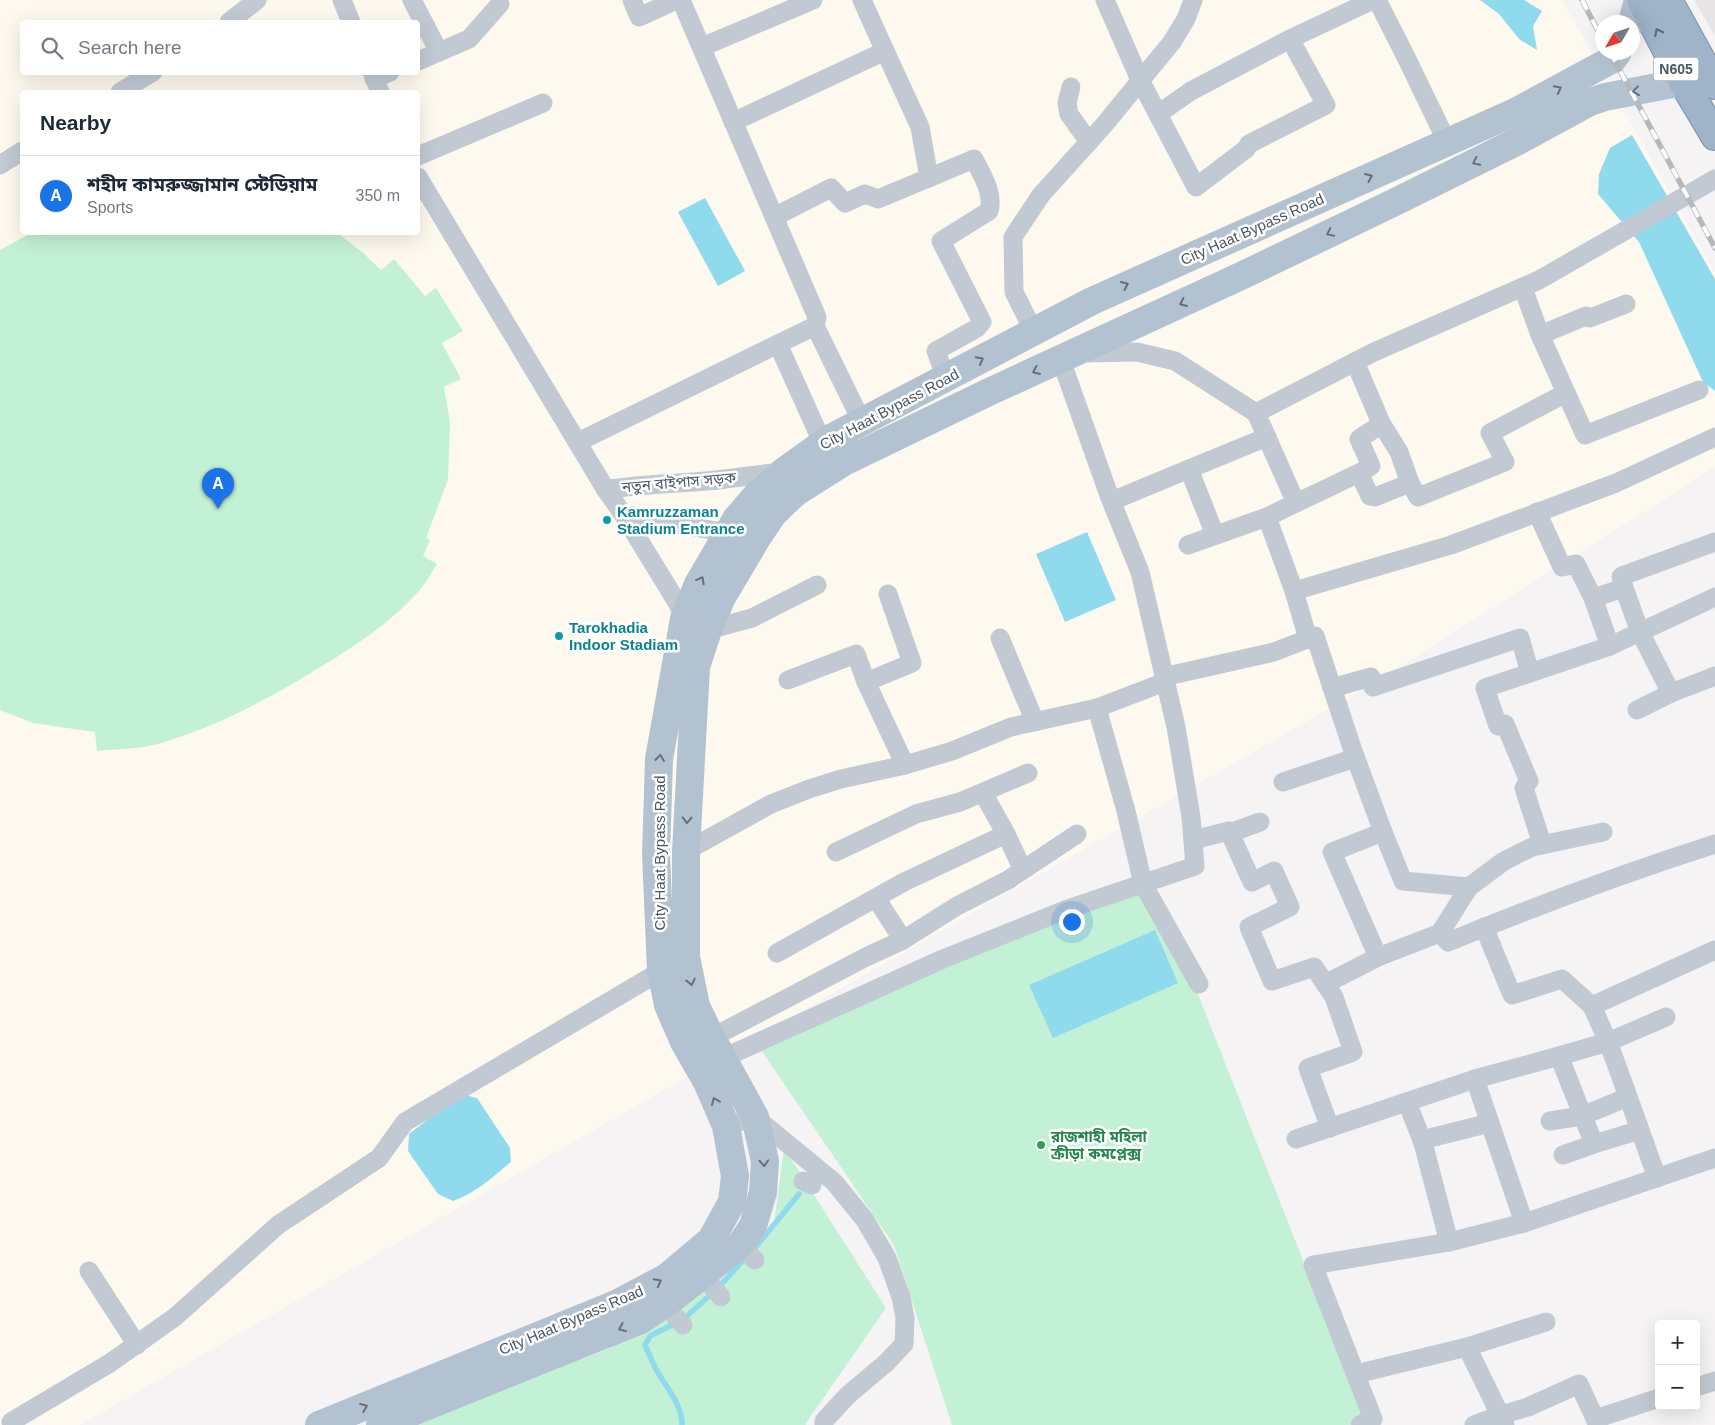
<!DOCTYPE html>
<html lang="en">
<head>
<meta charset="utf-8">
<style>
  body { margin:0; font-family:Helvetica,"Noto Sans Bengali",sans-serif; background:#f2f2f3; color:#1f2937 }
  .controls { position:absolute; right:15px; bottom:15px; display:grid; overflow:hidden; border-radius:5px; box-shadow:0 5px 20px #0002 }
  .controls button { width:45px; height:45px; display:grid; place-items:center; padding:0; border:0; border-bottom:1px solid #e0e1e3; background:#fff; color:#1f2937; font:25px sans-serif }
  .compass { position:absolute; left:1595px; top:15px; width:45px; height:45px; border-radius:50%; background:#fff; box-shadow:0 5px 20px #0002; rotate:231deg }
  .you { position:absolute; left:1071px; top:921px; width:18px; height:18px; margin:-12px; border:4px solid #fff; border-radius:50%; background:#1a73e8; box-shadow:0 0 0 8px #1a73e833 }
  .badge { display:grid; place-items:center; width:32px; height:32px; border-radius:50%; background:#1a73e8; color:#fff; font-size:16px; font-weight:700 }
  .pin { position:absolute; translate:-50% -41px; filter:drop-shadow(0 1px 2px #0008) }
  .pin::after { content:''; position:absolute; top:26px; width:18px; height:15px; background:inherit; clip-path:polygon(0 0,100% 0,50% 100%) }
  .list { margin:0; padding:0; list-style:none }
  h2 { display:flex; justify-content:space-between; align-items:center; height:65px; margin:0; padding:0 20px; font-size:21px }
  h2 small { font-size:16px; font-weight:400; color:#747a83 }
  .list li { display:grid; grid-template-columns:32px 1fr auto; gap:15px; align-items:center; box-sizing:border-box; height:80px; padding:0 20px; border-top:1px solid #e0e1e3 }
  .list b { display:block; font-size:19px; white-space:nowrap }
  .list p { margin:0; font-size:16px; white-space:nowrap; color:#747a83 }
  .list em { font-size:16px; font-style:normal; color:#747a83 }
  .icon { flex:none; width:28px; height:28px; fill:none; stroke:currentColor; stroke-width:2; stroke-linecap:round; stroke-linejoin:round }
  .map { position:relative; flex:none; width:1715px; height:1425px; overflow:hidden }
  .search { position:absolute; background:#fff; box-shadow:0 5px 20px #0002; left:20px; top:20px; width:400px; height:55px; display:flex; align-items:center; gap:12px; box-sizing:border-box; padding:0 18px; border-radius:5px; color:#747a83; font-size:19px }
  .panel { position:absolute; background:#fff; box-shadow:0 5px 20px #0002; left:20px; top:90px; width:400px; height:145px; border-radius:5px }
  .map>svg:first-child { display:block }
</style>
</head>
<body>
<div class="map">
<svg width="1715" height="1425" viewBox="0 0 1715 1425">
  <rect width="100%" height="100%" fill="#f5f3f3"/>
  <path fill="#fdf9ef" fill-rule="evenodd" d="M 0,0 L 1562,0 L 1715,273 L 1715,467 L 1372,684 L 80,1425 L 0,1425 ZM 22,22 L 418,22 L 418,72 L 22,72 ZM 22,92 L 418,92 L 418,232 L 22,232 Z"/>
  <path fill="#e6e4e5" d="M 1694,0 L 1715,0 L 1715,36 Z"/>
  <g fill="#c3f1d5">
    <path d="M 33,232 L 337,233 L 362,252 L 381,270 L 394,259 L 425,296 L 436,288 L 463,331 L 442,343 L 461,379 L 444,387 L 450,423 L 448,480 L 426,538 L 430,540 L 423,556 L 437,564 C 432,571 428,580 423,586 C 395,620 358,644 322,666 C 271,698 218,726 161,743 C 143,749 116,749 97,751 L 95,732 L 33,723 L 0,710 L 0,250 Z"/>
    <path d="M 1154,883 L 1365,1417 L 1349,1425 L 952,1425 L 894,1245 L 757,1044 Z"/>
    <path d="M 784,1148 L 886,1308 L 806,1423 L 806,1425 L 414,1425 L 610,1348 L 774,1224 Z"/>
  </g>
  <g fill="#90daee">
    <path d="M 1480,0 L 1524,0 L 1542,11 L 1533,26 L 1537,50 L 1520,40 L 1499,14 Z"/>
    <path d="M 1632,135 L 1715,279 L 1715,391 L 1703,382 L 1639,242 L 1598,194 L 1599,174 L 1610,148 Z"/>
    <path d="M 705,198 L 745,271 L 718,286 L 678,212 Z"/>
    <path d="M 1087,532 L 1116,600 L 1065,622 L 1036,554 Z"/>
    <path d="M 1155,930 L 1178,983 L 1053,1038 L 1029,985 Z"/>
    <path d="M 461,1094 L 477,1098 L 510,1148 L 511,1162 C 493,1177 476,1193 453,1201 L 438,1194 L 408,1151 L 409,1134 Z"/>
  </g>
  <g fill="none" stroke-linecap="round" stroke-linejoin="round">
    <g stroke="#90daee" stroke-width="5.5">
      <path d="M 754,1249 L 799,1194"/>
      <path d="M 719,1287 L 744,1259"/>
      <path d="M 688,1315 L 709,1296"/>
      <path d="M 674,1324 L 650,1336 L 645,1345 C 649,1353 652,1362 657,1371 C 666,1387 683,1406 682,1425"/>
    </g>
    <g stroke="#7690ad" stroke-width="30">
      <g id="trunk">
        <path d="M 1641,0 L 1683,82 L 1715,136"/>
        <path d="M 1668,0 L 1715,85"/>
      </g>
    </g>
    <g stroke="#c1cad2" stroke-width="19">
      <path d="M 342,0 L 351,22"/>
      <path d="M 412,0 L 439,52"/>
      <path d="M 632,0 L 639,17 L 676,0"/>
      <path d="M 681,0 L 817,317 L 815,326"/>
      <path d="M 862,0 L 885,51"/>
      <path d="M 1105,0 L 1140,80 L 1196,187 L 1246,149 L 1249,144 L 1326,105 L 1290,39 L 1191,91 L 1158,114"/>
      <path d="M 1377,0 L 1405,55 L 1447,142"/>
      <path d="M 229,22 L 257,0"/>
      <path d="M 1290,39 L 1373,0"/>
      <path d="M 702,47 L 813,0"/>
      <path d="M 418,61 L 469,39 L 500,4"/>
      <path d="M 372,72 L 380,92"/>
      <path d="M 374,79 L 390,72"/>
      <path d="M 1071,87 L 1067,103 L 1069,114 L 1089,142"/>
      <path d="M 120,92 L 153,72"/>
      <path d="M 733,122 L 885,51 L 920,127 L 929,178"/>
      <path d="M 418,156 L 543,103"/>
      <path d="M 0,165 L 22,151"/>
      <path d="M 418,177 L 606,490"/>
      <path d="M 774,217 L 831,188 L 845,203 L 865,194 L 878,199 L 974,159 C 982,175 994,193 989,211 L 941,241 L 982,322 L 977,328 L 936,351 L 946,378"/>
      <path d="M 1523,288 L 1540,335 L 1585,435 L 1699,390"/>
      <path d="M 1034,332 L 1014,292 L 1013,237 L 1041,195 L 1104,125 L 1172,42 L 1186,19 L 1193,0"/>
      <path d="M 1540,335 L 1586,316 L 1590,318 L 1626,304"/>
      <path d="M 1084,353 L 1137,352 L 1175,361 L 1256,413"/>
      <path d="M 1355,362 L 1381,423 L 1380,425 L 1359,439 L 1371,466 L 1358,474"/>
      <path d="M 1381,423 L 1399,452 L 1410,483"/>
      <path d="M 578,442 L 778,344"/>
      <path d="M 823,444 L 778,344 L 815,326 L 862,422"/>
      <path d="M 1112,501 L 1189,469"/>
      <path d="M 1296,503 L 1359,473 L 1370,496 L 1375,497 L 1410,483 L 1418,497 L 1505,462 L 1490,433 L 1566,393"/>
      <path d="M 1537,512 L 1562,567 L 1576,564 L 1593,598 L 1624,588 L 1621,577 L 1622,576 L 1715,542"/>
      <path d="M 623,514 L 738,535"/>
      <path d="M 1215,535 L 1189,469 L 1267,437"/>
      <path d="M 1188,545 L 1267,517"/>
      <path d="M 1624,588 L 1640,632 L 1671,693 L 1715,676"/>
      <path d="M 1294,591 L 1267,517 L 1296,503 L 1256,413 L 1374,352 L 1539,280 L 1715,179"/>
      <path d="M 888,594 L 912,663 L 866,682 L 905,765"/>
      <path d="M 1593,598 L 1610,646"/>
      <path d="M 684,619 L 678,604 L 623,514 L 606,490 C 639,484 673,484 706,481 C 732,479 757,474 783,472"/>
      <path d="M 708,630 L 752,618 L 817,585"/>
      <path d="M 1000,638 L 1035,722"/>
      <path d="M 1308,639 L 1294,591 L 1451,545 L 1616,483 L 1715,437"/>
      <path d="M 1163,677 L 1274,652 L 1315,636 L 1353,751 L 1383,832"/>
      <path d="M 788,680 L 856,654 L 866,682"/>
      <path d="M 1332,688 L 1371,677 L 1373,687 L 1520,638 L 1530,673"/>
      <path d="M 1097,708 L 1165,682"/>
      <path d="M 1637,710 L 1671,693"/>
      <path d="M 1283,782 L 1355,758"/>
      <path d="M 983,793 L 1006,834"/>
      <path d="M 1603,832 L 1532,847 L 1504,861 L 1469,887 L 1440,933 L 1448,942 C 1536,906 1624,873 1715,844"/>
      <path d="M 1230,833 L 1260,822"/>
      <path d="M 1193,840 L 1229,831 L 1252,882 L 1274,871 L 1290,907 L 1249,927 L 1272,981 L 1314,967 L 1334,997 L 1353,1052 L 1308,1068 L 1330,1128"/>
      <path d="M 1542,844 L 1524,788 L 1529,781 L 1505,724 L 1498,726 L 1485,688 L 1610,646 L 1715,597"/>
      <path d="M 686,851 L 771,804 L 809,789 L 841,779 L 905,765 L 952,751 L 1011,727 L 1097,708 L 1126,811 L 1143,884 L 1199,984"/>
      <path d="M 836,852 L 916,814 L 960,802 L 1028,773"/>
      <path d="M 876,898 L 903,940"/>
      <path d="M 1484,927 L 1512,995 L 1562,979 L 1592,1006"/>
      <path d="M 777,953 L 904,882 L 1006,834 L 1023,870"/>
      <path d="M 1378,957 L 1332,852 L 1383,832 L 1403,881 L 1469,887"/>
      <path d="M 1325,984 L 1378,957 L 1440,933"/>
      <path d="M 1666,1017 L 1608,1042 L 1592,1006 L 1715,950"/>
      <path d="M 711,1038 L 866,957 L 903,940 L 957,906 L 1008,880 L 1077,834"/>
      <path d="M 723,1058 L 943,959 L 1065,910 L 1195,866 L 1191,817 L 1176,727 L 1140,572 L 1110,498 L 1061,360"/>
      <path d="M 1475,1079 L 1559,1056"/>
      <path d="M 1407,1102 L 1423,1143 L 1449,1242"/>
      <path d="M 1550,1121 L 1582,1116 L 1628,1097"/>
      <path d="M 726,1126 L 755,1117 L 834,1182 L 865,1220 L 887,1258 L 901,1297 L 905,1318 L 904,1344 L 886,1363 L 848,1395 L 824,1421 L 824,1425"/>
      <path d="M 1640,1130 L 1594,1144 L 1559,1056 L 1608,1042 C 1625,1087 1641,1133 1657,1178"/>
      <path d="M 1296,1139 L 1475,1079 L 1524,1223"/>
      <path d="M 1422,1140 L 1490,1123"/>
      <path d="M 1563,1155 L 1594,1144"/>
      <path d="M 803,1181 L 812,1185"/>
      <path d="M 745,1249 L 755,1260"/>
      <path d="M 89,1271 L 137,1345"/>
      <path d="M 711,1285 L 721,1297"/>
      <path d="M 675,1316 L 683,1325"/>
      <path d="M 1467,1347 L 1505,1425"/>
      <path d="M 1356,1374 L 1467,1347 L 1546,1322"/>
      <path d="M 1696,1387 L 1715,1381"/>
      <path d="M 1595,1419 L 1659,1398"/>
      <path d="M 11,1422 L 110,1363 L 175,1317 L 278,1225 L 379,1158 L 405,1122 L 661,971"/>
      <path d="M 1360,1425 L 1373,1419 L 1313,1265 L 1449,1242 L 1524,1223 L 1715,1158"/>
      <path d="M 1474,1425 L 1501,1415 L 1528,1407 L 1579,1384 L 1598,1425"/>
    </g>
    <g stroke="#b3c2d1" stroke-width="28">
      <path d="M 1632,22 L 1638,0"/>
      <path d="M 319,1425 L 616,1304 L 667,1277 L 711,1240 L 732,1202 L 735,1176 L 726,1126 L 707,1082 L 684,1042 L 668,1005 L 661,971 L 656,854 L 658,792 L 659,759 L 684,619 L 698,584 L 736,519 L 756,496 L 783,472 L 829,439 L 1092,301 L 1515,112 L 1613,59 L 1618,52"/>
      <path d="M 380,1425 L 641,1320 L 677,1295 L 741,1244 L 753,1226 L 763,1192 L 765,1161 L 755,1117 L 709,1033 L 696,1006 L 686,957 L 686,851 L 696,667 L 708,630 L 722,597 L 757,538 L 774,513 L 795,493 L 844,462 L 991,391 L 1241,276 L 1395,202 L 1520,140 L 1590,102 L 1605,97 L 1683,82"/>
    </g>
    <use href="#trunk" stroke="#9fb4c9" stroke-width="28"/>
    <g stroke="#b5b8bd" stroke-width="5.5">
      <g id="rail">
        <path d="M 1582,0 L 1602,39"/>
        <path d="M 1610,52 L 1715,248"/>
      </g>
    </g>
    <use href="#rail" stroke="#fff" stroke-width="4" stroke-dasharray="11" stroke-linecap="butt"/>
  </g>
  <defs><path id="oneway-chevron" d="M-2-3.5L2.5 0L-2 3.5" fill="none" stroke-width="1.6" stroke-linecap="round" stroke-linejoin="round" transform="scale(1.25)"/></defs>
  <use stroke="#5b6976" href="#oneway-chevron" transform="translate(1658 32) rotate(-117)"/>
  <g stroke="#64717d">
    <use href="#oneway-chevron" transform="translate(1558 89) rotate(-28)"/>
    <use href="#oneway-chevron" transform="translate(1636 91) rotate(173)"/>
    <use href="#oneway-chevron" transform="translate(1476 162) rotate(154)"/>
    <use href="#oneway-chevron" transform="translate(1369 177) rotate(-24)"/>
    <use href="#oneway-chevron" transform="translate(1330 233) rotate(154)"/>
    <use href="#oneway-chevron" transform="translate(1125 285) rotate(-24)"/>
    <use href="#oneway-chevron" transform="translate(1183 303) rotate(155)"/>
    <use href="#oneway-chevron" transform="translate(980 360) rotate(-28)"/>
    <use href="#oneway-chevron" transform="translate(1036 371) rotate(156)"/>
    <use href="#oneway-chevron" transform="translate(701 580) rotate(-61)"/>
    <use href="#oneway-chevron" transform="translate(660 758) rotate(-83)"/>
    <use href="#oneway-chevron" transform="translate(687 820) rotate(92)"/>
    <use href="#oneway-chevron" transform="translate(691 982) rotate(78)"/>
    <use href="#oneway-chevron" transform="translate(715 1101) rotate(-113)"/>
    <use href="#oneway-chevron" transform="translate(764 1163) rotate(87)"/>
    <use href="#oneway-chevron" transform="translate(658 1282) rotate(-28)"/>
    <use href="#oneway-chevron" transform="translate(622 1328) rotate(158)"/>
    <use href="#oneway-chevron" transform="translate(364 1407) rotate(-22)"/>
  </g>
  <g fill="#0f9aa8" stroke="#fff" stroke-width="2">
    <circle cx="607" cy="520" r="5"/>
    <circle cx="559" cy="636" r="5"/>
  </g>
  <circle fill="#2e9e5b" stroke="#fff" stroke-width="2" cx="1041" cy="1145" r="5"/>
  <g text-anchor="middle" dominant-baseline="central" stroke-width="5" stroke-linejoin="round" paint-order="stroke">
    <rect fill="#fff" stroke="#808990" stroke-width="1" x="1653.5" y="57.5" width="45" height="23" rx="4"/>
    <g font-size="14" font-weight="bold" fill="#4a5661">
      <text x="1676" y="69">N605</text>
    </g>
    <g font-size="15" fill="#4a5661" stroke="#fff">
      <text transform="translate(1252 229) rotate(-24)">City Haat Bypass Road</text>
      <text transform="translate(889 409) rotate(-28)">City Haat Bypass Road</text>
      <text transform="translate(679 482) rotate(-5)">নতুন বাইপাস সড়ক</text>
      <text transform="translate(659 853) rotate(-90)">City Haat Bypass Road</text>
      <text transform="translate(571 1320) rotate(-23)">City Haat Bypass Road</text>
    </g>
    <g font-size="15" font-weight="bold" fill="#0d838f" stroke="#fff" text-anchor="start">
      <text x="617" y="511">Kamruzzaman<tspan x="617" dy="17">Stadium Entrance</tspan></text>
      <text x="569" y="627">Tarokhadia<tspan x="569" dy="17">Indoor Stadiam</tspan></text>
    </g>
    <g font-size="15" font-weight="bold" fill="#27864d" stroke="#fff" text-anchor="start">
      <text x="1051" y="1136">রাজশাহী মহিলা<tspan x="1051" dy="17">ক্রীড়া কমপ্লেক্স</tspan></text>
    </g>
  </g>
</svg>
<div class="controls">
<button>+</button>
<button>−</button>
</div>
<svg class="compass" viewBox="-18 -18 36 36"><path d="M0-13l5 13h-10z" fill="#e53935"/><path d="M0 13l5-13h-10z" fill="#747a83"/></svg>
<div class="you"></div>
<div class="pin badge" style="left:218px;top:509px">A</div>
<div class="search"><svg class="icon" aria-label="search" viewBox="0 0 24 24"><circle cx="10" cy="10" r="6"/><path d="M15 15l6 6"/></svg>Search here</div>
<section class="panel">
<h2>Nearby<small></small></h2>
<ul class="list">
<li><span class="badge">A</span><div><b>শহীদ কামরুজ্জামান স্টেডিয়াম</b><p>Sports</p></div><em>350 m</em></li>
</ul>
</section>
</div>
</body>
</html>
